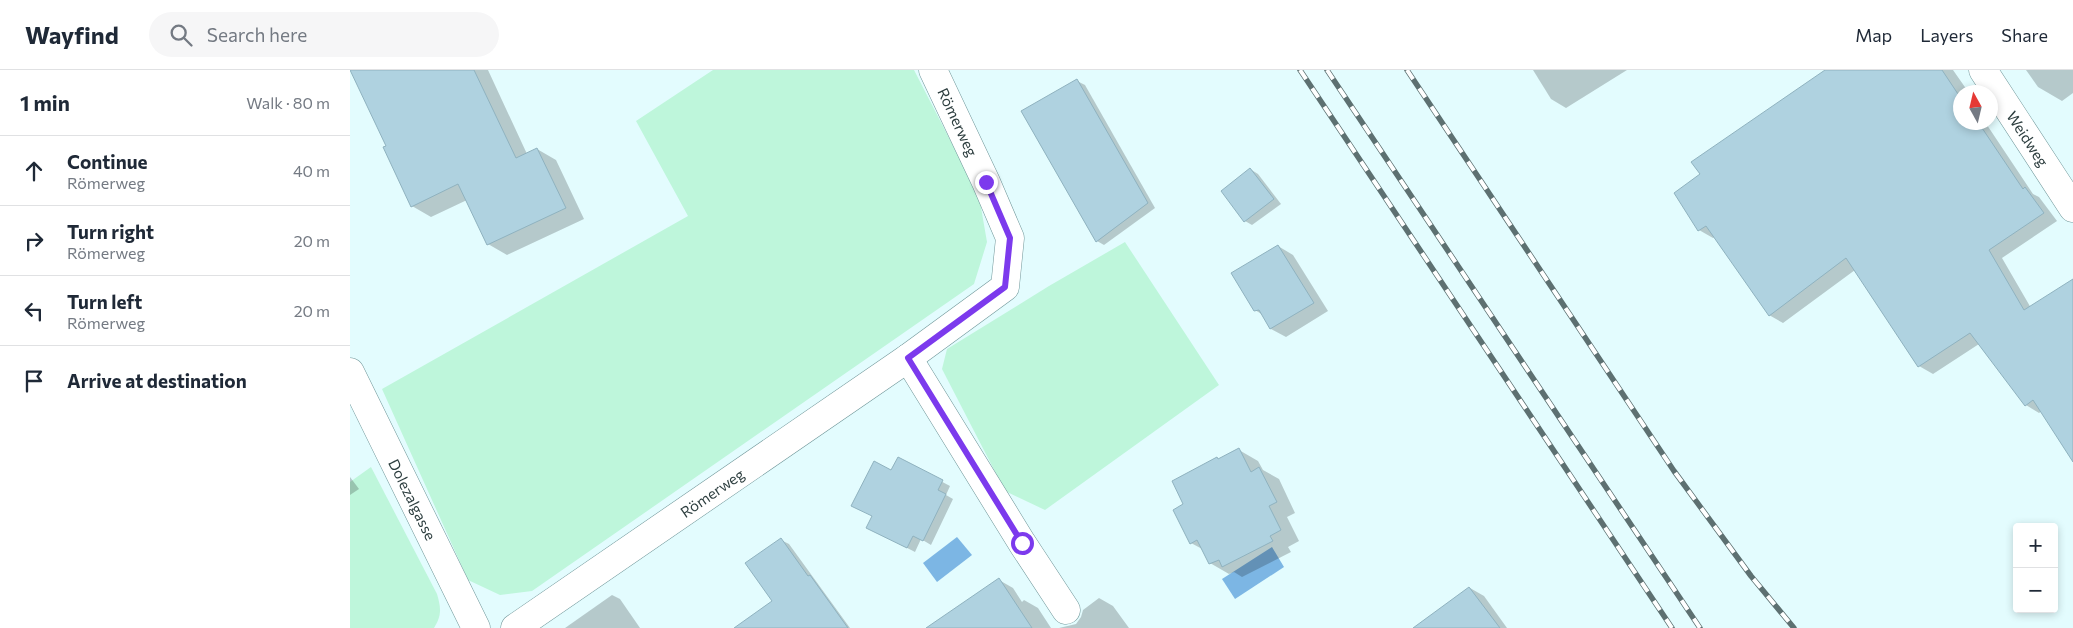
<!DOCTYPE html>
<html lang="en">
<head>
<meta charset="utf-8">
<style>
  body { margin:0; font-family:Commissioner,sans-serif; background:#f6f6f7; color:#1f2937 }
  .controls { position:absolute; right:15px; bottom:15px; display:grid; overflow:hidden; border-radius:5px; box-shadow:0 2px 8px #0003 }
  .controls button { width:45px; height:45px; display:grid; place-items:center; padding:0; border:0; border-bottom:1px solid #e0e1e3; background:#fff; color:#1f2937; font:25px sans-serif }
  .compass { position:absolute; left:1603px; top:15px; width:45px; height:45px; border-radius:50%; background:#fff; box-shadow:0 2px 8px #0003; rotate:352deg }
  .stop { position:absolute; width:15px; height:15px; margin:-11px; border:4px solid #7c3aed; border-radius:50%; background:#fff }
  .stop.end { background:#7c3aed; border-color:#fff; box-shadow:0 1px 5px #0008 }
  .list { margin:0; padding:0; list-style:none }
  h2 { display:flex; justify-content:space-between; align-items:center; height:65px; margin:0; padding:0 20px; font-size:21px }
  h2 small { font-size:16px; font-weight:400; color:#747a83 }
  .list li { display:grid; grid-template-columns:32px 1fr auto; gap:15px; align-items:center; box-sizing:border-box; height:70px; padding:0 20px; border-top:1px solid #e0e1e3 }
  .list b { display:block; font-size:19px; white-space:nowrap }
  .list p { margin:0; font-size:16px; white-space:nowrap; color:#747a83 }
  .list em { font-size:16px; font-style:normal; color:#747a83 }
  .icon { flex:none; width:28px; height:28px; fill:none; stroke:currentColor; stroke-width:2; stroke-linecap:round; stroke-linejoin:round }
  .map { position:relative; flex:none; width:1723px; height:558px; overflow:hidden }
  header { display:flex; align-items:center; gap:30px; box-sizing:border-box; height:70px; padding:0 25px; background:#fff; border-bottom:1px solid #e0e1e3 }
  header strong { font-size:24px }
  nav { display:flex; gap:28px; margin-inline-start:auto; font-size:18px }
  .search { width:350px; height:45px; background:#f6f6f7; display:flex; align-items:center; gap:12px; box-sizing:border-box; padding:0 18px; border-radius:28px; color:#747a83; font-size:19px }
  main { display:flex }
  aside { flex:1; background:#fff }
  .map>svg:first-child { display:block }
</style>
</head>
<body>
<header>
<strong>Wayfind</strong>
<div class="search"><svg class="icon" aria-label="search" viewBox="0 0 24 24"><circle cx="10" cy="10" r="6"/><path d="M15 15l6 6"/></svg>Search here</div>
<nav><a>Map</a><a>Layers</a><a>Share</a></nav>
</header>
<main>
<aside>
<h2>1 min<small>Walk · 80 m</small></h2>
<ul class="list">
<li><svg class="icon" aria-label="ahead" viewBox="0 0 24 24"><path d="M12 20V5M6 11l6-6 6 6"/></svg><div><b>Continue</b><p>Römerweg</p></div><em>40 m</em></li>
<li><svg class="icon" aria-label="right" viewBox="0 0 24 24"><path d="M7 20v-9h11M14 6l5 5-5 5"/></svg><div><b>Turn right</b><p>Römerweg</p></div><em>20 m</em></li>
<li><svg class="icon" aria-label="left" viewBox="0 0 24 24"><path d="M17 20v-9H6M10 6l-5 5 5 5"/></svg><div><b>Turn left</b><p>Römerweg</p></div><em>20 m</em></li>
<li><svg class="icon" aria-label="arrive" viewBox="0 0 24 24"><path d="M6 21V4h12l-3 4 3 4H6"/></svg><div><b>Arrive at destination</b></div></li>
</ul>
</aside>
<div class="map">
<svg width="1723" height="558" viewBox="0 0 1723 558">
  <rect width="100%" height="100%" fill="#e3fcfe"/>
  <g fill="#bef6db">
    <path d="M 363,0 L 564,0 L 629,126 L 637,172 L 624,214 L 182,521 L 150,525 L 118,510 L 32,319 L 338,146 L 286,51 Z"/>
    <path d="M 775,172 L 869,315 L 695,440 L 655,421 L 592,299 L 597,279 L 699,216 Z"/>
    <path d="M 21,397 L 87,524 C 91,538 92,545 84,558 L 0,558 L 0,412 Z"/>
  </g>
  <g fill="#7cb6e4">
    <path d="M 607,467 L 622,485 L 587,512 L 573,493 Z"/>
    <path d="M 922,477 L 934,497 L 885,529 L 872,509 Z"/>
  </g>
  <g fill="#0003">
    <path d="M 1,0 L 138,0 L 177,84 L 187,79 L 206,90 L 234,149 L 157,185 L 138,174 L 117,130 L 81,147 L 62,136 L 37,76 Z"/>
    <path d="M 1183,0 L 1277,0 L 1216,38 L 1201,29 Z"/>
    <path d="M 1478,0 L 1603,0 L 1617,20 L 1610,22 L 1610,52 L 1635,52 L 1683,124 L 1689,127 L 1707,151 L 1652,188 L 1681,238 L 1723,211 L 1723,390 L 1692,341 L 1689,343 L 1676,335 L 1629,274 L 1583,304 L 1569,296 L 1505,200 L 1433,253 L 1419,245 L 1365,167 L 1363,168 L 1349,160 L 1352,104 Z"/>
    <path d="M 1676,0 L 1723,0 L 1723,23 L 1712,31 L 1688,17 Z"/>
    <path d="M 727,11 L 735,15 L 805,138 L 754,175 L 747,171 Z"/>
    <path d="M 900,99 L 908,104 L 931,134 L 902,155 L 895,151 Z"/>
    <path d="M 928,176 L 943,185 L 978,241 L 936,267 L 921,259 L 913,245 L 905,240 Z"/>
    <path d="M 889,380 L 908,391 L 913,400 L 929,409 L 945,443 L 937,447 L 949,471 L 938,477 L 941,482 L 892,507 L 884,502 L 879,504 L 860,493 L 854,480 L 841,473 L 835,435 L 869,390 Z"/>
    <path d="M 549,389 L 600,416 L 596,425 L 603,429 L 581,475 L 571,469 L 565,482 L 526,462 L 542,402 Z"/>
    <path d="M 0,407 L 9,419 L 0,425 Z"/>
    <path d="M 431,470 L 439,474 L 500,558 L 411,558 L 424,531 Z"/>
    <path d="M 649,510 L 663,518 L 672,532 L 674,530 L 688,538 L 701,558 L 591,558 Z"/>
    <path d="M 1120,518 L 1134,526 L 1157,558 L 1065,558 Z"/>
    <path d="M 262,525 L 270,529 L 290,558 L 215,558 Z"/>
    <path d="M 749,528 L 763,536 L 779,558 L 709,558 L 726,554 L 731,547 L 733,540 Z"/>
  </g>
  <g fill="#afd2e0" stroke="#8fb2bf">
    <path d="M 0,0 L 124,0 L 166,88 L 187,78 L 216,138 L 137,175 L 108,114 L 61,137 L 33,77 L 36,76 Z"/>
    <path d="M 1475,0 L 1592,0 L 1610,27 L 1610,52 L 1628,52 L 1673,119 L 1675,117 L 1694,143 L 1639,180 L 1674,240 L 1723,209 L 1723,392 L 1683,330 L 1675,336 L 1620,263 L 1568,297 L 1496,188 L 1419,246 L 1356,156 L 1348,161 L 1324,123 L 1350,104 L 1341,92 Z"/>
    <path d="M 727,9 L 798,133 L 746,172 L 671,41 Z"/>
    <path d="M 900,98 L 924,129 L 894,152 L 871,121 Z"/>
    <path d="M 928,175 L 964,233 L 920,259 L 909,240 L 904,241 L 881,203 Z"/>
    <path d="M 889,378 L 901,402 L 909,397 L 927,432 L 919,436 L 931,460 L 920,466 L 923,471 L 872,497 L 869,490 L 859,494 L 847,470 L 840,474 L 823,440 L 833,434 L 822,411 L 867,387 L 868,389 Z"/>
    <path d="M 548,387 L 593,410 L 588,420 L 596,424 L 573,471 L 563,466 L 557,478 L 516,458 L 522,446 L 501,436 L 524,391 L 541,400 Z"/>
    <path d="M 431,468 L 458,506 L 460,505 L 498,558 L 384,558 L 422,531 L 395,493 Z"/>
    <path d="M 649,508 L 682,558 L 576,558 Z"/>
    <path d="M 1119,517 L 1150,558 L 1063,558 Z"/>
  </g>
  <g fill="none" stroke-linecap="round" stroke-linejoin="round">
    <g stroke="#6f9699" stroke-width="29">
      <g id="minor">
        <path id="s1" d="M 1633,0 L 1723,138"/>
        <path d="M 558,288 L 672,473 L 716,540"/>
        <path id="s2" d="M 0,302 L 126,558"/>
        <path id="s3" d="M 165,558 L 558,288 L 655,217 L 660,168 L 636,112 L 583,0"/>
      </g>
    </g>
    <use href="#minor" stroke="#fff" stroke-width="28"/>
    <g stroke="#5d7071" stroke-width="5.5">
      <g id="rail">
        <path d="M 950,0 L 1322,558"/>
        <path d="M 977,0 L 1350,558"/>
        <path d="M 1057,0 L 1324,401 L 1401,506 L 1444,558"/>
      </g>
    </g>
    <use href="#rail" stroke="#fff" stroke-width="4" stroke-dasharray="11" stroke-linecap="butt"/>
  </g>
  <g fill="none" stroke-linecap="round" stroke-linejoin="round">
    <path stroke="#7c3aed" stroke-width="6" d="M 636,112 L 660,168 L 655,217 L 558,288 L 672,473"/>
  </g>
  <g text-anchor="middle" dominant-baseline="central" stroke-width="4" stroke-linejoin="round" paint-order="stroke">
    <g font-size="15" fill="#2d3e3f" stroke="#fff">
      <text transform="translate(608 52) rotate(65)">Römerweg</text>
      <text stroke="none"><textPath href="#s1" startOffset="82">Weidweg</textPath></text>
      <text stroke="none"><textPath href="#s3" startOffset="239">Römerweg</textPath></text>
      <text stroke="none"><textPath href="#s2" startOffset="142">Dolezalgasse</textPath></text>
    </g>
  </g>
</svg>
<div class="controls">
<button>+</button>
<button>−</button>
</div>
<svg class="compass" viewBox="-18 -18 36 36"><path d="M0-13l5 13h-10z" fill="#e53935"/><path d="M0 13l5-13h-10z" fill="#747a83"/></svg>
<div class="stop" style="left:672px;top:473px"></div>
<div class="stop end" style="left:636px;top:112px"></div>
</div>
</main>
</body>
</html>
